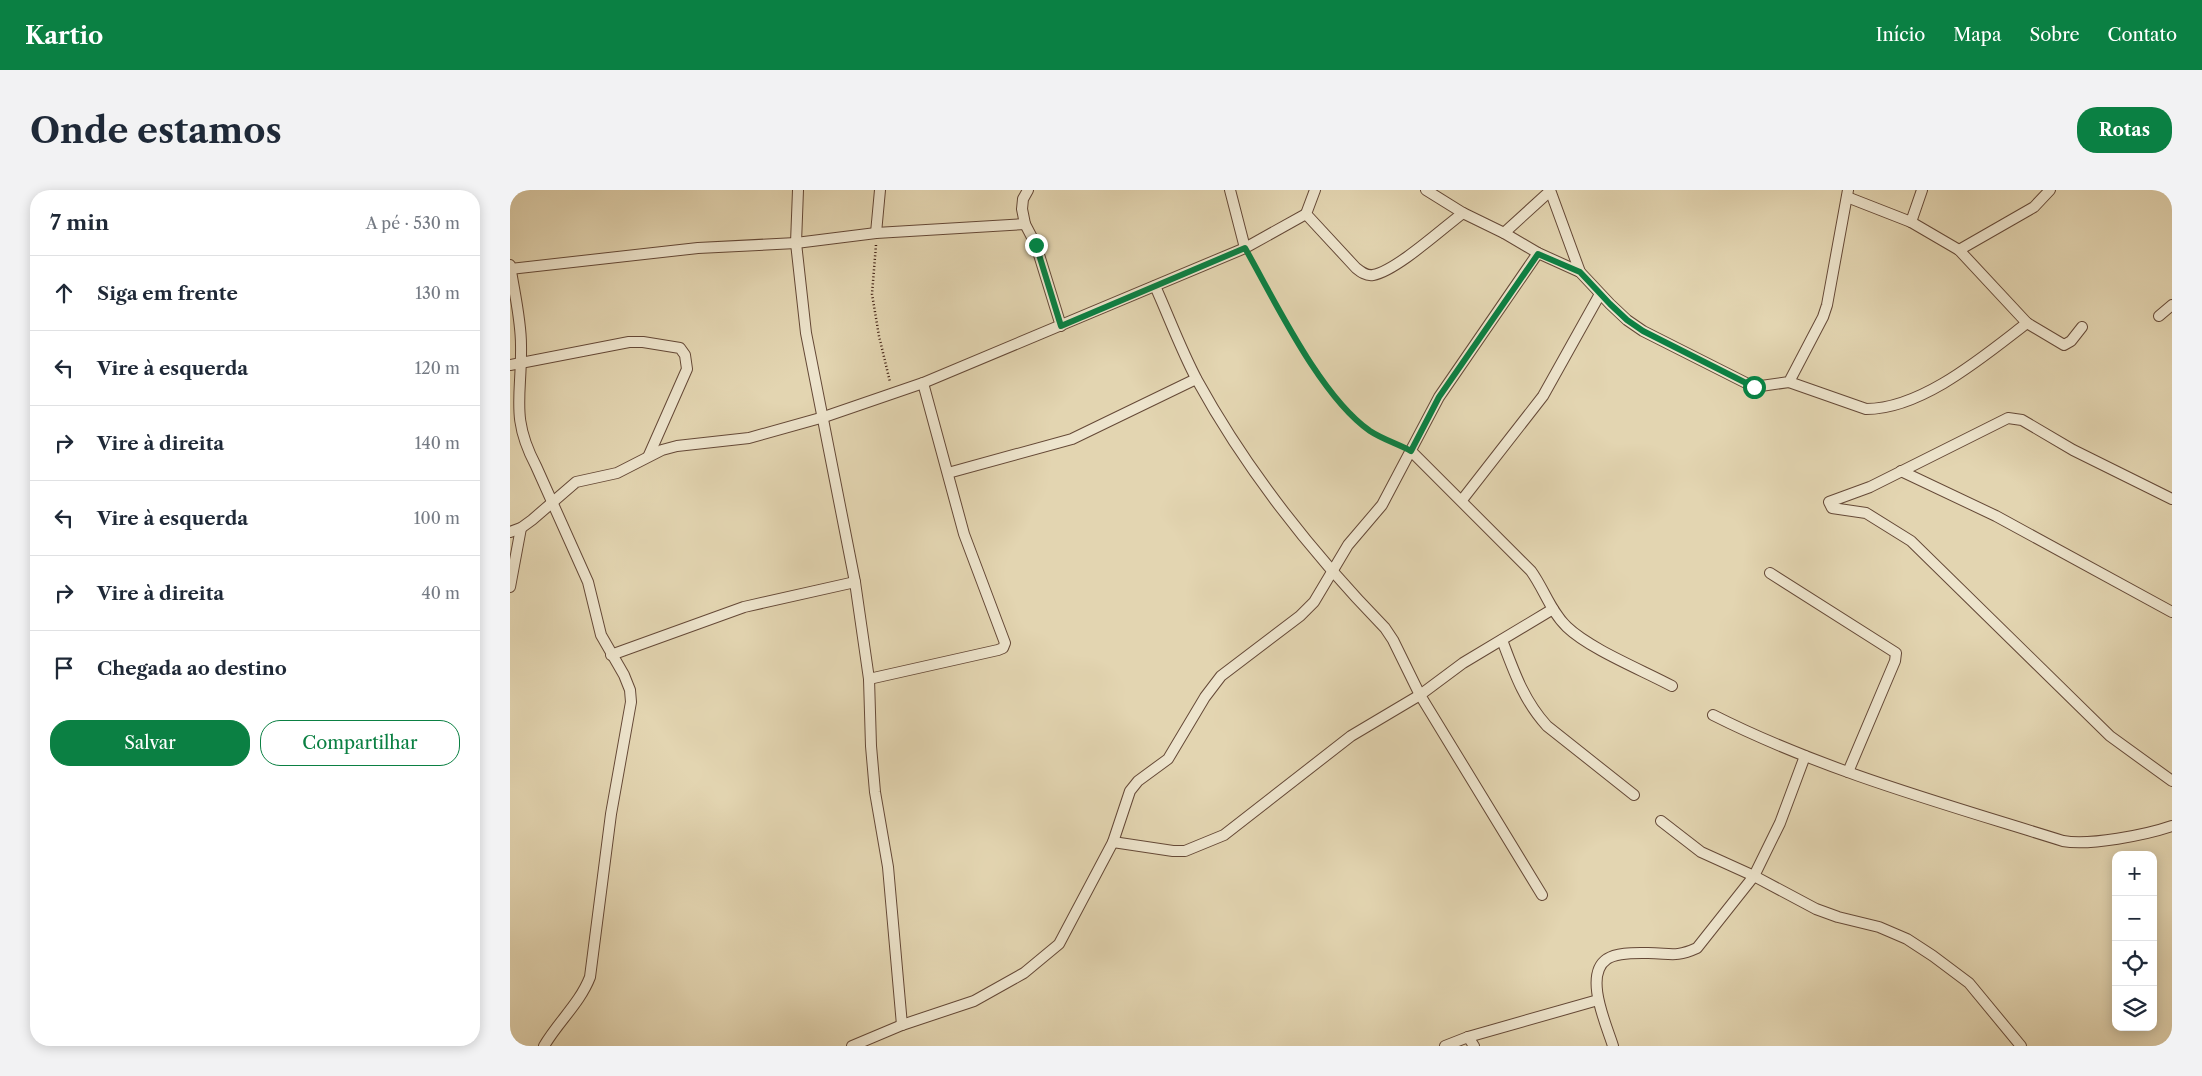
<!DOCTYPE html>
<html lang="pt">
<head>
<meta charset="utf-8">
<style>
  body { margin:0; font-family:"Libre Caslon Text",serif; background:#f2f2f3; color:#1f2937 }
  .controls { position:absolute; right:15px; bottom:15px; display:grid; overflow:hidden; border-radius:10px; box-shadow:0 2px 12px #0003 }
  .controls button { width:45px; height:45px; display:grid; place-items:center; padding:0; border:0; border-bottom:1px solid #e0e1e3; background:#fff; color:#1f2937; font:25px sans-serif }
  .stop { position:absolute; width:15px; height:15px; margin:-11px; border:4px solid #0b8043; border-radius:50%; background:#fff }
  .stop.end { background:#0b8043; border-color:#fff; box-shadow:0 1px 5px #0008 }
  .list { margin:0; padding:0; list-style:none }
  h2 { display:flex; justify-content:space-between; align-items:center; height:65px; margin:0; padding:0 20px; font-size:21px }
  h2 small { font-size:16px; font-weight:400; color:#747a83 }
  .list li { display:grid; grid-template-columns:32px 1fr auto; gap:15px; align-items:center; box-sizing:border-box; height:75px; padding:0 20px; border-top:1px solid #e0e1e3 }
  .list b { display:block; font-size:19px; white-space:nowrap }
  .list em { font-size:16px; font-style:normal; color:#747a83 }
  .actions { display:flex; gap:10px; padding:15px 20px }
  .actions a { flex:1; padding:11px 0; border:1px solid #0b8043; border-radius:20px; text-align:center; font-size:18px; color:#0b8043 }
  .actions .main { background:#0b8043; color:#fff }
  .icon { flex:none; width:28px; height:28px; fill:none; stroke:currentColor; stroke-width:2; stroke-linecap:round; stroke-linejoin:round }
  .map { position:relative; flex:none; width:1662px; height:856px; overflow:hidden; border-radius:20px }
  header { display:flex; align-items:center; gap:30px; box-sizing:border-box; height:70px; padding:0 25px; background:#0b8043; color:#fff }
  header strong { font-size:24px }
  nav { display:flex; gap:28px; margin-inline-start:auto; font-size:18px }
  .intro { display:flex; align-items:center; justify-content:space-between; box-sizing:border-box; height:120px; padding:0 30px }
  h1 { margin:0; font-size:35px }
  .button { padding:12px 22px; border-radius:20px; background:#0b8043; color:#fff; font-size:18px; font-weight:700 }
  main { display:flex; gap:30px; padding:0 30px }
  aside { flex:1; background:#fff; border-radius:20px; box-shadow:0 2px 12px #0003 }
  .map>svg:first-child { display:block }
</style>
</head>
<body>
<header>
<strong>Kartio</strong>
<nav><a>Início</a><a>Mapa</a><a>Sobre</a><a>Contato</a></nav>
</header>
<div class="intro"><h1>Onde estamos</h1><a class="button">Rotas</a></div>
<main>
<aside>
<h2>7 min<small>A pé · 530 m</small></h2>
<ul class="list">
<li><svg class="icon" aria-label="ahead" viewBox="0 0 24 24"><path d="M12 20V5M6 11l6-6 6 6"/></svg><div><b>Siga em frente</b></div><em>130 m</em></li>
<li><svg class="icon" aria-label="left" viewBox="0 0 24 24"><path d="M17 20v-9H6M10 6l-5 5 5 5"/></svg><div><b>Vire à esquerda</b></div><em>120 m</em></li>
<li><svg class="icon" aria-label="right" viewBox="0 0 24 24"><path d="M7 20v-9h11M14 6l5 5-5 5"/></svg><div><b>Vire à direita</b></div><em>140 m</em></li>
<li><svg class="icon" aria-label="left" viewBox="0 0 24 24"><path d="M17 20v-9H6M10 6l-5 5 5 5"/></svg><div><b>Vire à esquerda</b></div><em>100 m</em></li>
<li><svg class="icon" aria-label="right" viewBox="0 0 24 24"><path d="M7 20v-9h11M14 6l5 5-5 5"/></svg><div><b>Vire à direita</b></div><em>40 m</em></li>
<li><svg class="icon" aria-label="arrive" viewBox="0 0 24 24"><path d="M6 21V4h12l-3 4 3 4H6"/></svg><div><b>Chegada ao destino</b></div></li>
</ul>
<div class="actions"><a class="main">Salvar</a><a>Compartilhar</a></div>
</aside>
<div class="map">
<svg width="1662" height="856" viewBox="0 0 1662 856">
  <rect width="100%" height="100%" fill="#e3d5b1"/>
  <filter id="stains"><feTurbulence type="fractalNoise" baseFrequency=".004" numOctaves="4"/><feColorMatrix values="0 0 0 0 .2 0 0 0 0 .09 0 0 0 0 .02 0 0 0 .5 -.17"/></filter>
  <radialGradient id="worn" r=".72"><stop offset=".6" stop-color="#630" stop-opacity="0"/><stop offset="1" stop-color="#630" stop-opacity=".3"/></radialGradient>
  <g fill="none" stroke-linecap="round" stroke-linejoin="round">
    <g stroke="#654937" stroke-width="12">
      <g id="minor">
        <path d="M 288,0 L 286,53 L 296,143 L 345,392 L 359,489 L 361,556 L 365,602 L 378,677 L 392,835"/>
        <path d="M 518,0 L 513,9 L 512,19 L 515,34 L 526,55 L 551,136"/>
        <path d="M 720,0 L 735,58"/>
        <path d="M 805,0 L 796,24 L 846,78 C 851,82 856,86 863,85 C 886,81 933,38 953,23"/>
        <path d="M 916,0 L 953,23 L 994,43 L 1028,63 L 1070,82 L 1100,114 L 1117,130 L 1133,141 L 1244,197 L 1279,192 L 1313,127 L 1317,115 L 1338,0"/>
        <path d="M 1040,0 L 1070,82"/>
        <path d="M 1337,7 L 1401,32 L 1449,60 L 1517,133 L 1554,155 L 1561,151 L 1572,137"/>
        <path d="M 1401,32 L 1412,0"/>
        <path d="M 366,43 L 370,0"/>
        <path d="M 994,43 L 1040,1"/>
        <path d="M 1449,60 L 1524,17 L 1540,0"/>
        <path d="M 0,75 C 4,101 11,129 11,155 C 12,206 0,227 26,276 L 78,392 L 91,445 L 114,485 L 120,500 L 121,512 L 101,624 L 80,787 C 70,813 48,832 34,856"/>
        <path d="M 0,79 L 188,58 L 286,53 L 366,43 L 515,34"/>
        <path d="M 645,96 C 659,127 671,160 687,190 C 737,281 803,364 875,438 L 883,450 L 910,505 L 1032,705"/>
        <path d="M 1649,126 L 1662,115"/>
        <path d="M 0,175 L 119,152 L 133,152 L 170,158 L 175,165 L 177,179 L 139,265"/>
        <path d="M 1279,192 L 1356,219 C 1412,219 1474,166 1517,133"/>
        <path d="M 901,261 L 1021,381 C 1034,399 1041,422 1057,437 C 1080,459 1132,480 1162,496"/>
        <path d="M 1391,281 L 1486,326 L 1662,422"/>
        <path d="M 438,283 L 562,249 L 686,189"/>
        <path d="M 1662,309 L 1563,260 L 1512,230 L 1498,228 L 1360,297 L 1319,312 L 1322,318 L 1356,323 L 1401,351 L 1600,546 L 1662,591"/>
        <path d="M 952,310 L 1033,206 L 1090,104"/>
        <path d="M 0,342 L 11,338 L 22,330 L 66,292 L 107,283 L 152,260 L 167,256 L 239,248 L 314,227 L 413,193 L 735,58 L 796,24"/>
        <path d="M 1260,383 L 1386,463 L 1385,471 L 1338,582"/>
        <path d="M 0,397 L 11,338"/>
        <path d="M 992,450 C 1004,482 1014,511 1037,536 L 1124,605"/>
        <path d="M 101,465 L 234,417 L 345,392"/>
        <path d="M 359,489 L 488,460 L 493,458 L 495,453 L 454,344 L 413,193"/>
        <path d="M 1203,525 C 1314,581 1435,614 1553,651 C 1579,656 1636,645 1662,636"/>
        <path d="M 1151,631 L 1191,662 L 1244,686 L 1306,719 L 1328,727 L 1369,737 L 1397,749 L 1423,766 L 1459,793 L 1511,856"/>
        <path d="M 603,652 L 663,661 L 675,661 L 714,645 L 841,546 L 910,505 L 953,473 L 1043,419"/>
        <path d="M 958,847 L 964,856"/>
        <path d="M 342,856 L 392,835 L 464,811 L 514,783 L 549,754 L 603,652 L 620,601 L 628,591 L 658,569 L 695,507 L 711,486 L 790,426 L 804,412 L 838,355 L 872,315 L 929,207 L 1028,63"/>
        <path d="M 935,856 L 958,847 L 1088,810"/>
        <path d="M 1103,856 C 1097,836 1073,785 1097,769 C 1107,762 1126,763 1138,763 C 1160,763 1165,768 1187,758 L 1244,686 L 1270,633 L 1295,566"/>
      </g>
    </g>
    <g stroke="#3b1a0e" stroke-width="2.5" stroke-dasharray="1 2.5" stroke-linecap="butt">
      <path d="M 366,55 L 362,104 L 369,146 L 380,192"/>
      <path d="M 740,68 L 793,160 L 827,210 L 860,241 L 892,256"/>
    </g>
    <use href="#minor" stroke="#ede4cc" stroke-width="10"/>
  </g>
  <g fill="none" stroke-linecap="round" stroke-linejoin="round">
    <path stroke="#0b8043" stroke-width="6" d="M 526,55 L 551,136 L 735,58 C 765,111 810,206 860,241 C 872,249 888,254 901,261 L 929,207 L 1028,64 L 1070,82 L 1100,114 L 1117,130 L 1133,141 L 1244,197"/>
  </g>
  <rect width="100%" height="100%" filter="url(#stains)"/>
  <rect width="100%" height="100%" fill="url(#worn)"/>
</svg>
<div class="controls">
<button>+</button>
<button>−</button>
<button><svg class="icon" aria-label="locate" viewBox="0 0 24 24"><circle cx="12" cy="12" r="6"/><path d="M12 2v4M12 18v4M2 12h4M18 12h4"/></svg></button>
<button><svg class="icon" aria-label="layers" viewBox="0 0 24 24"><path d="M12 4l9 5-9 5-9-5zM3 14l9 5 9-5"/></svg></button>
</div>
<div class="stop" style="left:1244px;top:197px"></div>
<div class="stop end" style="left:526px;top:55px"></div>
</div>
</main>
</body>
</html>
